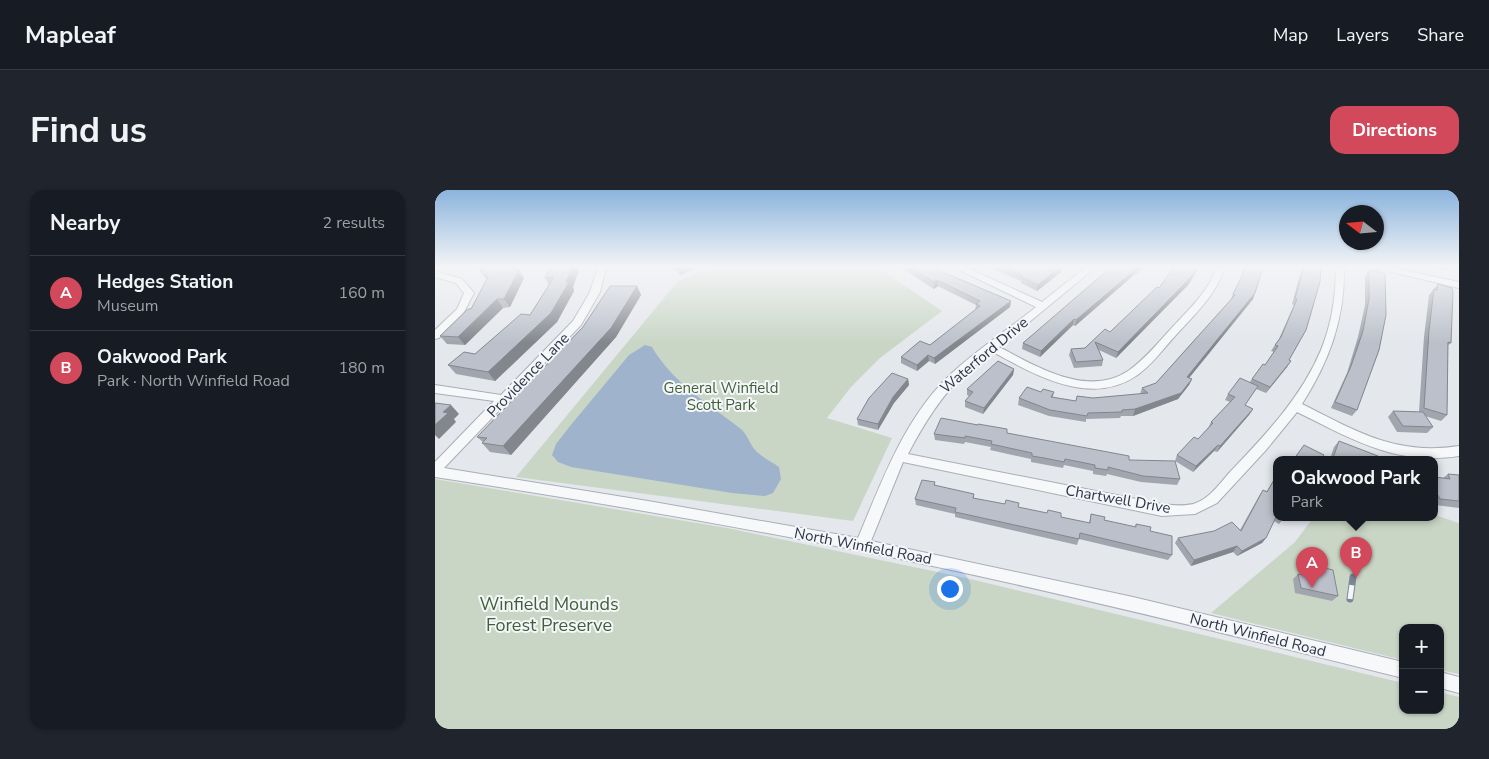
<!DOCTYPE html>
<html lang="en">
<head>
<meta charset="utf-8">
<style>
  body { margin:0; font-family:"Nunito Sans",sans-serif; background:#20242c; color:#f1f3f6 }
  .controls { position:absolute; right:15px; bottom:15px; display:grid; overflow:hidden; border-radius:10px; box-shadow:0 1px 4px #0004 }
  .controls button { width:45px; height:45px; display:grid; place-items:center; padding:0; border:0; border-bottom:1px solid #363941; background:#171b24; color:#f1f3f6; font:25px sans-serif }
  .compass { position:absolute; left:904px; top:15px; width:45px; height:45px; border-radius:50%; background:#171b24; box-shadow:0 1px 4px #0004; rotate:286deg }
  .you { position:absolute; left:514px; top:398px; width:18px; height:18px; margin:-12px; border:4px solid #fff; border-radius:50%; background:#1a73e8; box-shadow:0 0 0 8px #1a73e833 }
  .badge { display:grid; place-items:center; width:32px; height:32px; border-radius:50%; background:#d1495b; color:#fff; font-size:16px; font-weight:700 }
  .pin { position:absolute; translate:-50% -41px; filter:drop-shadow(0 1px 2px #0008) }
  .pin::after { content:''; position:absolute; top:26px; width:18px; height:15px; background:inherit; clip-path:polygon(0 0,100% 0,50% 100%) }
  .popup { position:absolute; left:838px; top:266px; width:165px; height:65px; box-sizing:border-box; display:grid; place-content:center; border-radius:10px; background:#171b24; filter:drop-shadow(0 1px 4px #0005); font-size:16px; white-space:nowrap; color:#9ea1a6 }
  .popup b { font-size:19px; color:#f1f3f6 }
  .popup::after { content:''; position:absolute; left:50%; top:100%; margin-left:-10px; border:10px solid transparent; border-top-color:#171b24 }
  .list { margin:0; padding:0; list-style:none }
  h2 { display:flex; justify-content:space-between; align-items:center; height:65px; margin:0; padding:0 20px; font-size:21px }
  h2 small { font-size:16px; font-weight:400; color:#9ea1a6 }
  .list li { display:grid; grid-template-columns:32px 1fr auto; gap:15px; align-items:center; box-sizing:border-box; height:75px; padding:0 20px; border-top:1px solid #363941 }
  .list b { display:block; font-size:19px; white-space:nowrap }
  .list p { margin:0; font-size:16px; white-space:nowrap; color:#9ea1a6 }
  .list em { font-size:16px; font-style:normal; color:#9ea1a6 }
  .map { position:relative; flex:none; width:1024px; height:539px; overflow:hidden; border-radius:15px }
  header { display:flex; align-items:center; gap:30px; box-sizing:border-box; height:70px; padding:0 25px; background:#171b24; border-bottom:1px solid #363941 }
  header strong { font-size:24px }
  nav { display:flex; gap:28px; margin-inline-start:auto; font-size:18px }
  .intro { display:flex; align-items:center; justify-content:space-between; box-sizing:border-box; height:120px; padding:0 30px }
  h1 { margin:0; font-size:35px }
  .button { padding:12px 22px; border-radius:15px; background:#d1495b; color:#fff; font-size:18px; font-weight:700 }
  main { display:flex; gap:30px; padding:0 30px }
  aside { flex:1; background:#171b24; border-radius:15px; box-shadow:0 1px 4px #0004 }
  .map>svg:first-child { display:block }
</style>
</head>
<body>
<header>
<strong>Mapleaf</strong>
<nav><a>Map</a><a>Layers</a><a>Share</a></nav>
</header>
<div class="intro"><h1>Find us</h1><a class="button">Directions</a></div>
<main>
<aside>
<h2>Nearby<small>2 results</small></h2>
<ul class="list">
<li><span class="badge">A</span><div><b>Hedges Station</b><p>Museum</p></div><em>160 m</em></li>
<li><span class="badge">B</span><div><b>Oakwood Park</b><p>Park · North Winfield Road</p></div><em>180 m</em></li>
</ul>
</aside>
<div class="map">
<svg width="1024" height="539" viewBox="0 0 1024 539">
  <rect width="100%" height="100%" fill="#e4e7ec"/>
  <g fill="#c9d6c5">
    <path d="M 278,77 L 442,77 L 507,121 L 445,168 L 416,197 L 392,228 L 457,248 L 418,331 L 81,287 L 243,91 Z"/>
    <path d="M 0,289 L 292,338 L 531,388 L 968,493 L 968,520 L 1005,520 L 1005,502 L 1024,507 L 1024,539 L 0,539 Z"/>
    <path d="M 1000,325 L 1024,333 L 1024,484 L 1005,480 L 1005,438 L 968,438 L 968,470 L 776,423 L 859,353 L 879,327 Z"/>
  </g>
  <path fill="#9fb4cc" d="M 210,155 L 217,157 C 237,192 275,215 306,239 C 313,245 315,255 321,261 C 327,267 337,272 344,277 L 346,289 L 338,303 L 330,306 L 297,303 L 136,277 L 123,272 L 117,265 L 121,254 L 135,236 L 194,165 Z"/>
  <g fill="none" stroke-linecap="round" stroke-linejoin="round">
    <g stroke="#a9aeb7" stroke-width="2">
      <g id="minor">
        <path d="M 163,77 L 171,77 L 165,102 L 146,135 L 9,278 L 213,311 L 423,348 C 447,291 470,226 517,183 C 543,159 574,139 601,117 L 518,77 L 530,77 L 607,112 L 651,77 L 661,77 L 564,157 C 601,176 652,208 693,181 C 709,170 721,155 734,141 C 752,121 772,104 782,77 L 790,77 C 781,105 761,123 741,145 C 728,159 717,175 701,186 C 655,217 600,185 558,162 C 547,171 534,179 524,189 C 503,211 487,237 473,264 L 727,314 C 738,315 751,317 761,313 C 776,307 785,293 795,282 C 830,245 866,208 886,160 C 897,133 901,105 901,77 L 909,77 C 910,129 894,172 867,214 C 921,241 961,266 1024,256 L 1024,266 C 960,276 917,249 862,222 L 831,260 L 782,313 L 760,324 L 727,326 L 468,272 L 436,351 L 698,407 L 968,472 L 968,488 C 788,443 608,398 426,361 C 285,333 142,309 0,287 L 0,272 L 59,211 L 0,203 L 0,195 L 66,205 L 138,131 L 155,102 Z"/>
        <path d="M 936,77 L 953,77 L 1024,92 L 1024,98 Z"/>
        <path d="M 0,81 L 27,89 L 39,103 L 29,122 L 4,148 L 0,149 L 0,140 L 22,119 L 29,103 L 21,93 L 0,87 Z"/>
        <path d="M 1005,482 L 1024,487 L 1024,503 L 1005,498 Z"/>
      </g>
    </g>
    <use href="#minor" fill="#f7f8fa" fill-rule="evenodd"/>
    <g stroke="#7d8696" stroke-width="7">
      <path id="rail" d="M 915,409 L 918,387"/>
    </g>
    <use href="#rail" stroke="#f4f6f9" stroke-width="5" stroke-dasharray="14" stroke-linecap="butt"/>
  </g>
  <g fill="#a1a5ae">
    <path d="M 37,77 L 80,77 L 89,88 L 75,117 L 68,118 L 30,155 L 12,154 L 5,146 L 36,119 L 52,90 L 45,81 L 47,80 L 39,78 Z"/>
    <path d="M 115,77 L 145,77 L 138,97 L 139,101 L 122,132 L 60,191 L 21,184 L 13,175 L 40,164 L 95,125 L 114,95 L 110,88 Z"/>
    <path d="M 235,77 L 258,77 L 259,79 L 246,85 Z"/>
    <path d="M 465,77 L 498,77 L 575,117 L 500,174 L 494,171 L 482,181 L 466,173 L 466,167 L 495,155 L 540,120 L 541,115 L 503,96 L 499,99 Z"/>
    <path d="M 553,77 L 627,77 L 626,82 L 602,101 L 586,93 L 586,91 Z"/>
    <path d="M 680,77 L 708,77 L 702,84 L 700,84 L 640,136 L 638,135 L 605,167 L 587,159 L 588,153 Z"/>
    <path d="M 808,77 L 828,77 L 820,103 L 818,109 L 754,188 L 757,189 L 754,195 L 743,209 L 698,226 L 686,226 L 685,228 L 651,229 L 651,232 L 614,226 L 583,215 L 584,208 L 606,202 L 619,202 L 618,207 L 641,211 L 642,206 L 658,208 L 705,204 L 707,198 L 721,193 L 795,111 L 798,104 L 806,89 Z"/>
    <path d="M 867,77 L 886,77 L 852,177 L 831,203 L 821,199 L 810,215 L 818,219 L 814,225 L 782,262 L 779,261 L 758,282 L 740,271 L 742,265 L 763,249 L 773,238 L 776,232 L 795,212 L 790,210 L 793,204 L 815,192 L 817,189 L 830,175 L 839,162 L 836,161 L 844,149 L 859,115 L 857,114 Z"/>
    <path d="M 997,77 L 1013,77 L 1011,80 L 997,78 Z"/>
    <path d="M 934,80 L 944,160 L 922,220 L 917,226 L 896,218 L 912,183 L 923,147 L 930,115 L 930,86 Z"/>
    <path d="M 754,94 L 681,168 L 664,160 L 668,170 L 667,176 L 639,178 L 634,165 L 636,159 L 650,158 L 675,142 L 724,98 Z"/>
    <path d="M 1003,94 L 1016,153 L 1013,155 L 1012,225 L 1006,231 L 990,226 L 998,237 L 992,243 L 962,242 L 953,227 L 958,221 L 984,222 L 989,147 L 994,105 Z"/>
    <path d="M 202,96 L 206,105 L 181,147 L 76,265 L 55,262 L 47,253 L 48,252 L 42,247 Z"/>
    <path d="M 579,179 L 578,185 L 548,224 L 530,217 L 530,211 L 534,206 L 532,205 L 532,199 Z"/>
    <path d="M 473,189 L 474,195 L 459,213 L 443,240 L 423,235 L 422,229 Z"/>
    <path d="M 543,235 L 572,239 L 572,243 L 694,270 L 745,289 L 742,295 L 706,292 L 672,284 L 671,286 L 658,284 L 658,281 L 629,275 L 628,278 L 596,272 L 596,269 L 555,260 L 556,257 L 530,252 L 529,254 L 500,250 L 499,244 Z"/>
    <path d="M 904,251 L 942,268 L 945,269 L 895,269 L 899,257 Z"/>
    <path d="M 842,284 L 842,327 L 850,327 L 844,334 L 839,331 L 831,348 L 827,353 L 802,366 L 798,362 L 756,376 L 740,353 L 743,348 L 805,340 L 824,306 L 828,300 L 832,301 Z"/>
    <path d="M 1013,284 L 1024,285 L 1024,318 L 1000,315 L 1000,287 L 1008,288 Z"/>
    <path d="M 500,292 L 500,296 L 539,304 L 539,308 L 654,333 L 656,324 L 669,330 L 700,337 L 701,334 L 715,341 L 737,365 L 733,370 L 644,349 L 642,355 L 520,327 L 520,324 L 481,315 L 480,309 Z"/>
    <path d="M 881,376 L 903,406 L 897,411 L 860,403 L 858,389 L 863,384 L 876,386 L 876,381 Z"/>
  </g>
  <g fill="#83868d">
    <path d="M 137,77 L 145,77 L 138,97 L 139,101 L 122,132 L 60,191 L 53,182 L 131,92 Z"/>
    <path d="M 243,77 L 258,77 L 259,79 L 246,85 Z"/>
    <path d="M 624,77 L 627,77 L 626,82 L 602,101 L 603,95 Z"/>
    <path d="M 705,77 L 708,77 L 702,84 L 704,78 Z"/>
    <path d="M 763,77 L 764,77 L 754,94 L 681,168 L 683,162 Z"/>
    <path d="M 702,78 L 700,84 L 640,136 L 641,130 Z"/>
    <path d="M 84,80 L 89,88 L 75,117 L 69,109 Z"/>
    <path d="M 502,90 L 503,96 L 499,99 L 499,92 Z"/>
    <path d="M 202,96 L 206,105 L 181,147 L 76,265 L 68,256 Z"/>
    <path d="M 820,103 L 818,109 L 750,193 L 752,187 Z"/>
    <path d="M 62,109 L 68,118 L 30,155 L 23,147 Z"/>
    <path d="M 576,111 L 575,117 L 500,174 L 499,168 Z"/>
    <path d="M 639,129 L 638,135 L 605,167 L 606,161 Z"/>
    <path d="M 493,165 L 494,171 L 482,181 L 482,175 Z"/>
    <path d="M 856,171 L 852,177 L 831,203 L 835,197 Z"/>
    <path d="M 579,179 L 578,185 L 548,224 L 549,218 Z"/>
    <path d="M 473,189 L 474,195 L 459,213 L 443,240 L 443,234 L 458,207 Z"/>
    <path d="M 757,189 L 754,195 L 743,209 L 698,226 L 700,219 Z"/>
    <path d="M 16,215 L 24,224 L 19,229 L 21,232 L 4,249 L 0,245 L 0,235 L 8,222 Z"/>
    <path d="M 818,219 L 814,225 L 782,262 L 785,256 Z"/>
    <path d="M 783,255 L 779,261 L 758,282 L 761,276 Z"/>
    <path d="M 831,348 L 827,353 L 802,366 L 807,361 Z"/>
    <path d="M 802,356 L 798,362 L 756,376 L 759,370 Z"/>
  </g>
  <g fill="#bbc0ca" stroke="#83868d">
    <path d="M 54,77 L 80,77 L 84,80 L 69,109 L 62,109 L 23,147 L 5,146 L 33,119 L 36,119 L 53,87 L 45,81 Z"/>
    <path d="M 115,77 L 137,77 L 131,92 L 134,92 L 116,123 L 53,182 L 13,175 L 29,162 L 40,164 L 86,124 L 95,125 L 119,87 L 110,88 Z"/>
    <path d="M 474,77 L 498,77 L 503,80 L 576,111 L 499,168 L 493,165 L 482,175 L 466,167 L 485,151 L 495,155 L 545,116 L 541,114 L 545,111 L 502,90 L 499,92 Z"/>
    <path d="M 567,77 L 625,77 L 603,95 L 586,87 L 588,86 Z"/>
    <path d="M 680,77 L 705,77 L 704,78 L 702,78 L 641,130 L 639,129 L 606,161 L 588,153 L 675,78 L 678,79 Z"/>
    <path d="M 739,77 L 763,77 L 756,87 L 683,162 L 660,152 L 668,170 L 641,172 L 636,159 L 650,158 L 670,139 L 675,142 L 722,97 L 724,98 Z"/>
    <path d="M 810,77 L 828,77 L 820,103 L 752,187 L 757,189 L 746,203 L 700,219 L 687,220 L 687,222 L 653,223 L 652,226 L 615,220 L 584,208 L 592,197 L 606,202 L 608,199 L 619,202 L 616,207 L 641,211 L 642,206 L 658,208 L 713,203 L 707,198 L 721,193 L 800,105 L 798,104 L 808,84 Z"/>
    <path d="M 869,77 L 886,77 L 885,92 L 871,140 L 854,170 L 856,171 L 835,197 L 817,189 L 828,174 L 830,175 L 843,156 L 840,155 L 846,147 L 862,109 L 860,108 Z"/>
    <path d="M 934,80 L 950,83 L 951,125 L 944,160 L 922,220 L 900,212 L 916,176 L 928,141 L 934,109 Z"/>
    <path d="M 1003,94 L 1017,98 L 1018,102 L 1016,153 L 1013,152 L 1012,225 L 989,218 L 994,140 L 999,99 L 1002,100 Z"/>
    <path d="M 175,96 L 202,96 L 176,138 L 68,256 L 47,253 L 52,248 L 42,247 L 148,137 Z"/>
    <path d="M 563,171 L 579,179 L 549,218 L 530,211 L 538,202 L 532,199 Z"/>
    <path d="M 457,183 L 473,189 L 458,207 L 443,234 L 422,229 L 434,208 Z"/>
    <path d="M 805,188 L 823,196 L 810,215 L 818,219 L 785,256 L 783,255 L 761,276 L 742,265 L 759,247 L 763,249 L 778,233 L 776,232 L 800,207 L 793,204 Z"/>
    <path d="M 0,213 L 16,215 L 8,222 L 13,223 L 0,235 Z"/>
    <path d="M 958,221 L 988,222 L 998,237 L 968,236 Z"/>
    <path d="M 506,228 L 543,235 L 543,234 L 572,239 L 572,243 L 694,266 L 694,270 L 740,271 L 745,289 L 708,286 L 673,277 L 673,280 L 660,278 L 660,275 L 630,269 L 629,272 L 609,268 L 597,266 L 597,263 L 556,254 L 557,251 L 530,246 L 530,248 L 499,244 Z"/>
    <path d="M 904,251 L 943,266 L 942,268 L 945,269 L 901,269 L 898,268 Z"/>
    <path d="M 869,255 L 889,265 L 886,269 L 859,269 Z"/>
    <path d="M 1013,284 L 1024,285 L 1024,311 L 1005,309 L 1000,300 L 1000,287 L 1015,289 Z"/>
    <path d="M 842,285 L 842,325 L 831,348 L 807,361 L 802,356 L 759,370 L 743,348 L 779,341 L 797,332 L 806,341 L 828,300 L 832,302 Z"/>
    <path d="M 487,290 L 500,292 L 499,295 L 539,304 L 538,308 L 570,314 L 571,310 L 584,313 L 583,317 L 612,323 L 613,320 L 626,323 L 626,327 L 655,333 L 656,324 L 670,327 L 669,330 L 701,337 L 701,334 L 716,337 L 715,341 L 737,346 L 737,365 L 645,343 L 644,349 L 520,322 L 521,318 L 480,309 Z"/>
    <path d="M 881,376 L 898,380 L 903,406 L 866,398 L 863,384 L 883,388 Z"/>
  </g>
  <linearGradient id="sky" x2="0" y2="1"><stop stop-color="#8bb4dd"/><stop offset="0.5" stop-color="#f3f4f6"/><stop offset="1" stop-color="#f3f4f6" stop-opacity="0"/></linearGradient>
  <rect width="1024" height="153" fill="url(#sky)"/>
  <g text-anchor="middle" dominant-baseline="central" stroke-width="4" stroke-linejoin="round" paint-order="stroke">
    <g font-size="15" fill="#2b3445" stroke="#f4f6f9">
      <text transform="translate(549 165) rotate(-40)">Waterford Drive</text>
      <text transform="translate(93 185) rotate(-46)">Providence Lane</text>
      <text transform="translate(683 309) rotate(10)">Chartwell Drive</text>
      <text transform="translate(428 356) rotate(11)">North Winfield Road</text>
      <text transform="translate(823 445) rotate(14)">North Winfield Road</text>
    </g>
    <g font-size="15" fill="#3f6138" stroke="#f4f6f9">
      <text x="286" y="198">General Winfield<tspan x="286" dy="17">Scott Park</tspan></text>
    </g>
    <g font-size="18" fill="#3f6138" stroke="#f4f6f9">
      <text x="114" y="414">Winfield Mounds<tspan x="114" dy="21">Forest Preserve</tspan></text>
    </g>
  </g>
</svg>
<div class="controls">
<button>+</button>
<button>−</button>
</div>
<svg class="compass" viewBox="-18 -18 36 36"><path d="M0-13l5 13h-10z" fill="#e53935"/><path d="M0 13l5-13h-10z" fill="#9ea1a6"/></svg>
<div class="you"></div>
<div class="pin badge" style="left:877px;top:398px">A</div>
<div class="pin badge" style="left:921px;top:388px">B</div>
<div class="popup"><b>Oakwood Park</b>Park</div>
</div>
</main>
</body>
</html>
